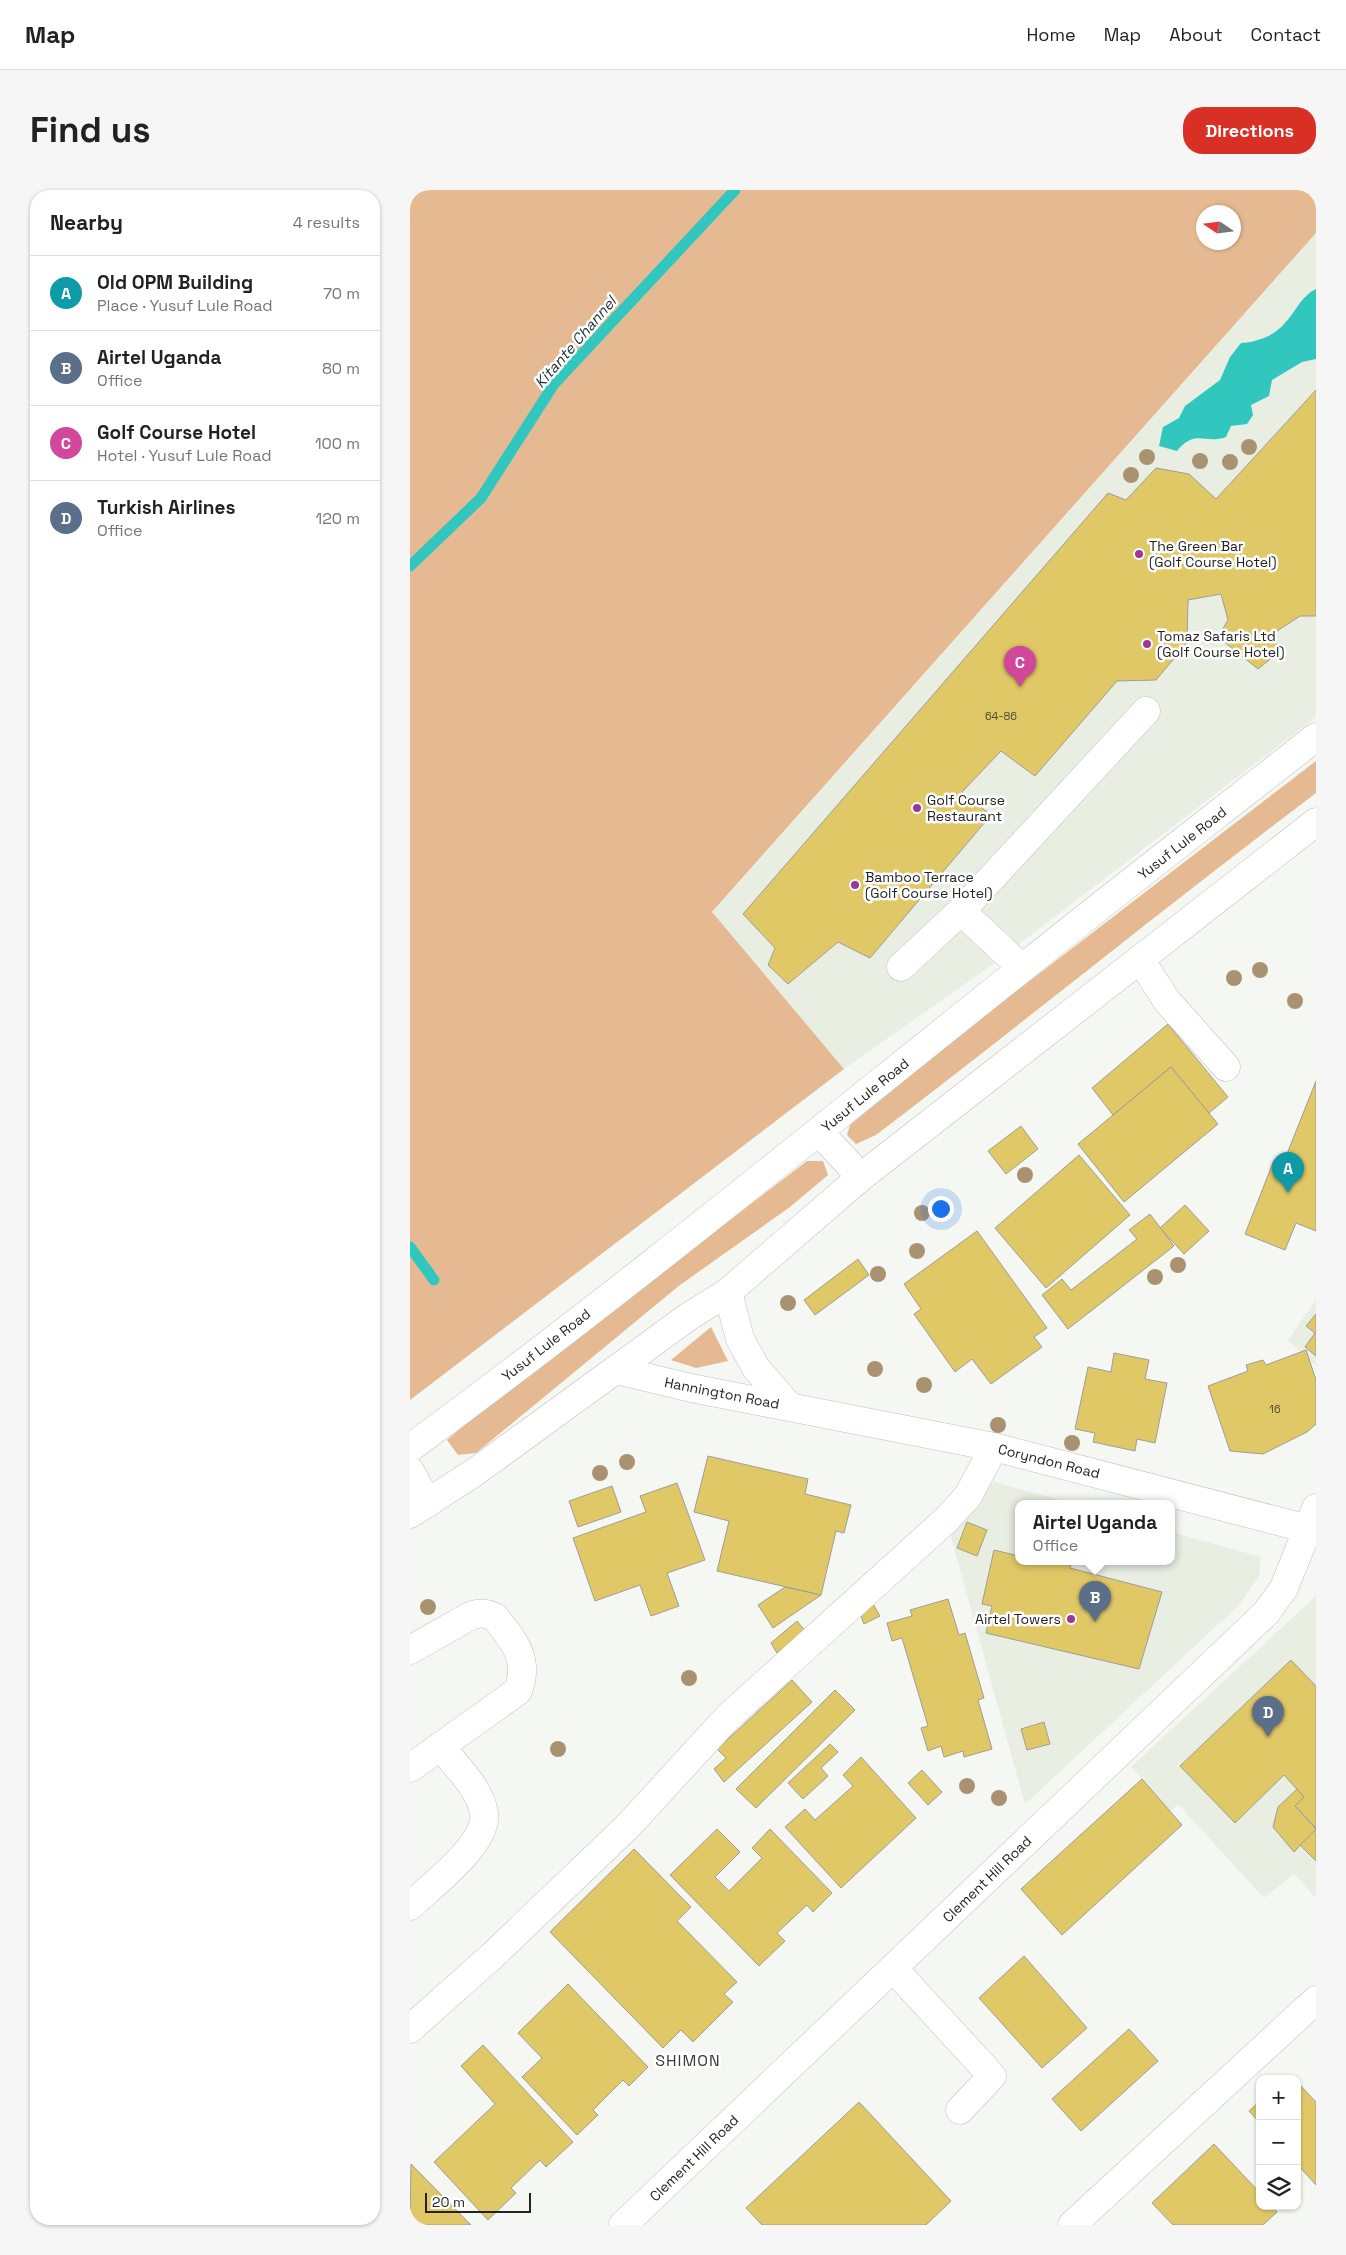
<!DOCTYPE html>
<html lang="en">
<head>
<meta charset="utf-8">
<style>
  body { margin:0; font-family:"Space Grotesk",sans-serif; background:#f6f6f6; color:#222 }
  .controls { position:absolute; right:15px; bottom:15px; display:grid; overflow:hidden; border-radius:10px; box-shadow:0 1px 4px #0004 }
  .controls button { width:45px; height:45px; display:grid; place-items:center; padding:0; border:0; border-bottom:1px solid #e0e0e0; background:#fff; color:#222; font:25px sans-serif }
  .compass { position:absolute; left:786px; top:15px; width:45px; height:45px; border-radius:50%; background:#fff; box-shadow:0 1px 4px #0004; rotate:283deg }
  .scale { position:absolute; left:15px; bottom:12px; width:106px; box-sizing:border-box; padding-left:5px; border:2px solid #232422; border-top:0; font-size:14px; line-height:18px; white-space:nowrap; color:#232422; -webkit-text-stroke:4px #fff; paint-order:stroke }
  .you { position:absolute; left:530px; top:1018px; width:18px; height:18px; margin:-12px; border:4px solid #fff; border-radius:50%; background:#1a73e8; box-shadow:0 0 0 8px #1a73e833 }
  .badge { display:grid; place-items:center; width:32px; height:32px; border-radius:50%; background:#d93025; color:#fff; font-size:16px; font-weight:700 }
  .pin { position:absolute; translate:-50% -41px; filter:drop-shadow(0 1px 2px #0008) }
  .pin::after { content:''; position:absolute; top:26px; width:18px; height:15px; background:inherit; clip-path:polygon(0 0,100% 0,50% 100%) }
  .popup { position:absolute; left:605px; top:1310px; width:160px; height:65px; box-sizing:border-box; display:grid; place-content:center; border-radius:10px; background:#fff; filter:drop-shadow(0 1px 4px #0005); font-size:16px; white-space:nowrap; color:#767676 }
  .popup b { font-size:19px; color:#222 }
  .popup::after { content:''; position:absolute; left:50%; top:100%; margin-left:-10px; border:10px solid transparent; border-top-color:#fff }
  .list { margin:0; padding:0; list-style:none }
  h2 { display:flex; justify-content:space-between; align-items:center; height:65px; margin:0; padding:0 20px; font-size:21px }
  h2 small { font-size:16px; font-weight:400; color:#767676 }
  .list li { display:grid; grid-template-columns:32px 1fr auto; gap:15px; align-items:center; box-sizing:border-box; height:75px; padding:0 20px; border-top:1px solid #e0e0e0 }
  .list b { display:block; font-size:19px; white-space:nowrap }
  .list p { margin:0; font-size:16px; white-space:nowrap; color:#767676 }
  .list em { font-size:16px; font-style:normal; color:#767676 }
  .icon { flex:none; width:28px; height:28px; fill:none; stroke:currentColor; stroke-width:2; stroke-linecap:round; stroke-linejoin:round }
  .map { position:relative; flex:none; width:906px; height:2035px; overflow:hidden; border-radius:20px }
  header { display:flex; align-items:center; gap:30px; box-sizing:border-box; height:70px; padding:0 25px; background:#fff; border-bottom:1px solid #e0e0e0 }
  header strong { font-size:24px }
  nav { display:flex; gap:28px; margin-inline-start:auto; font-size:18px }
  .intro { display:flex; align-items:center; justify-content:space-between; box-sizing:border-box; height:120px; padding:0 30px }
  h1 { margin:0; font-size:35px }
  .button { padding:12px 22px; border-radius:20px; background:#d93025; color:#fff; font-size:18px; font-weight:700 }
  main { display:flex; gap:30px; padding:0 30px }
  aside { flex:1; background:#fff; border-radius:20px; box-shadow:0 1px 4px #0004 }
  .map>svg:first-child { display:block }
</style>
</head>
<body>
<header>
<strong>Map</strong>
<nav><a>Home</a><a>Map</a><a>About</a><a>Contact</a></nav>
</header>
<div class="intro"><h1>Find us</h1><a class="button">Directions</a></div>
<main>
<aside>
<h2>Nearby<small>4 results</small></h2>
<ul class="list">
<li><span class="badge" style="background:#0f9aa8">A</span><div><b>Old OPM Building</b><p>Place · Yusuf Lule Road</p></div><em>70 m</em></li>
<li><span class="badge" style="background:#5c6f8a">B</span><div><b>Airtel Uganda</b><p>Office</p></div><em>80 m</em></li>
<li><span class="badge" style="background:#d1479c">C</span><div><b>Golf Course Hotel</b><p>Hotel · Yusuf Lule Road</p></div><em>100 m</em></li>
<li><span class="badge" style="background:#5c6f8a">D</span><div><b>Turkish Airlines</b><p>Office</p></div><em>120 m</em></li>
</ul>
</aside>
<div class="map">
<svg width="906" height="2035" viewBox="0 0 906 2035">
  <rect width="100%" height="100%" fill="#f4f7f2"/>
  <g fill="#e8eee2">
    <path d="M 906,43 L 906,527 L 579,777 L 434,879 L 302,723 Z"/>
    <path d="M 906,1110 L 906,1176 L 878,1150 Z"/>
    <path d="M 584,1292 L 661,1313 L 609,1313 L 609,1371 L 761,1371 L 761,1342 L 851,1367 L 849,1386 L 829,1415 L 615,1614 L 539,1340 Z"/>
    <path d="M 906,1406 L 906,1708 L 884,1684 L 854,1708 L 768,1614 L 760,1621 L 721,1577 Z"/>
  </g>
  <g fill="#e5ba92" fill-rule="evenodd">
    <path d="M 0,0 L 906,0 L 906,43 L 302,722 L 434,879 L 0,1210 ZM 794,22 L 824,22 L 824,52 L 794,52 Z"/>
    <path d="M 906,571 L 906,603 C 758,715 614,832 466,945 L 446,954 L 437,945 L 440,935 L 526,863 Z"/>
    <path d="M 397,971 L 413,971 L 418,985 L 380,1017 L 270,1095 L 66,1263 L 48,1265 L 37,1250 L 80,1214 Z"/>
    <path d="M 301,1137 L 318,1171 L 286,1178 L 261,1170 Z"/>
  </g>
  <path fill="#31c7bf" d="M 906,99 L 906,169 L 892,172 L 862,190 L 859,206 L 841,215 L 843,225 L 837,234 L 821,236 L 816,247 C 794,255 786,238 767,261 L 749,256 L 753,237 L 769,228 L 775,216 L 810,190 L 820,167 L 831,153 C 846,152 864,146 874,134 C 885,123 891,106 906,99 Z"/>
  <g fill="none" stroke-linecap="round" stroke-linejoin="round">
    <g stroke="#31c7bf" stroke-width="11">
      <path d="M 0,376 L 71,308 L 144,194 L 325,0"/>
      <path d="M 0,1057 L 24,1090"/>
    </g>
  </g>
  <g fill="#e1c867" stroke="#9e9d98">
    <path d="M 906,200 L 906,426 L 890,426 L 858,447 L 873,459 L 848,479 L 808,447 L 818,430 L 811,404 L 778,410 L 777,453 L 746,490 L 707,491 L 625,586 L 591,561 L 552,602 L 581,625 L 460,768 L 428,752 L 378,794 L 358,775 L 365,758 L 333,724 L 698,303 L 716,310 L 746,278 L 779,284 L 806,309 Z"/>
    <path d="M 758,834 L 818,907 L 799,923 L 761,877 L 703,925 L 682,898 Z"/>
    <path d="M 761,877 L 808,934 L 714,1012 L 668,954 Z"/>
    <path d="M 906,891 L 906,1041 L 886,1033 L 875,1060 L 835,1044 L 864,970 L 873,974 Z"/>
    <path d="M 611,936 L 628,959 L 596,984 L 578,961 Z"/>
    <path d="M 669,965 L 720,1025 L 636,1098 L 585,1038 Z"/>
    <path d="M 775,1015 L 799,1041 L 774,1064 L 750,1038 Z"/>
    <path d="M 740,1024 L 764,1056 L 658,1139 L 632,1105 L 652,1089 L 661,1100 L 727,1049 L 719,1040 Z"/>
    <path d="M 567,1041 L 637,1138 L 624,1147 L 632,1157 L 581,1194 L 562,1169 L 545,1182 L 504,1124 L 511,1119 L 494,1094 Z"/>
    <path d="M 448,1069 L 459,1085 L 405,1125 L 394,1110 Z"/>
    <path d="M 906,1124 L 906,1166 L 895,1157 L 905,1143 L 896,1136 Z"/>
    <path d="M 896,1160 L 906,1190 L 906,1234 L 897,1242 L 853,1264 L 820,1261 L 798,1196 L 838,1181 L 836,1175 L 853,1170 L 856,1175 Z"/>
    <path d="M 704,1163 L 739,1170 L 735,1189 L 757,1193 L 745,1253 L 727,1249 L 725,1261 L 683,1252 L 685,1243 L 665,1239 L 678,1177 L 701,1182 Z"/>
    <path d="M 298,1266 L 398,1289 L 395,1304 L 441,1315 L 434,1343 L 426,1341 L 411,1405 L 307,1381 L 319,1331 L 284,1322 Z"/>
    <path d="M 267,1293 L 295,1370 L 257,1383 L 269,1416 L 241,1426 L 230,1395 L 185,1411 L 163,1348 L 236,1322 L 230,1306 Z"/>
    <path d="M 202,1296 L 211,1322 L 168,1337 L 159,1311 Z"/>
    <path d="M 557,1332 L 577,1340 L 567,1366 L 547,1358 Z"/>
    <path d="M 584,1360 L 609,1366 L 609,1371 L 662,1371 L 660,1378 L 752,1402 L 729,1479 L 576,1443 L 582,1416 L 572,1414 Z"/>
    <path d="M 375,1397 L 411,1405 L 363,1438 L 348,1415 Z"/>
    <path d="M 538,1409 L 549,1445 L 555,1443 L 574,1508 L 568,1510 L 582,1559 L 554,1567 L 553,1561 L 534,1567 L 531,1556 L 518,1561 L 511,1538 L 518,1536 L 492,1448 L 482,1451 L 477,1433 L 502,1426 L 500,1420 Z"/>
    <path d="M 463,1414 L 470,1426 L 454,1434 L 449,1421 Z"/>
    <path d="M 387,1431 L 396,1442 L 367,1463 L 361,1453 Z"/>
    <path d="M 881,1470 L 906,1496 L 906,1638 L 885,1616 L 894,1607 L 874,1585 L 825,1633 L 770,1576 Z"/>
    <path d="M 382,1490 L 402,1512 L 314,1592 L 304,1579 L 316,1568 L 307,1559 Z"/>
    <path d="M 425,1500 L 445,1520 L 346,1618 L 326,1599 Z"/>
    <path d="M 634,1532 L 640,1554 L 617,1560 L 611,1539 Z"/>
    <path d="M 420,1554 L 428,1562 L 411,1578 L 418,1586 L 393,1609 L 378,1593 Z"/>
    <path d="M 451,1567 L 506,1628 L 431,1698 L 375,1637 L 395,1619 L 405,1630 L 443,1596 L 433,1585 Z"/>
    <path d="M 512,1580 L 532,1602 L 518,1615 L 498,1593 Z"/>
    <path d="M 732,1589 L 772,1635 L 652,1745 L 611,1699 Z"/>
    <path d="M 887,1599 L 894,1607 L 885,1616 L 906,1639 L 884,1662 L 863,1637 L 868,1617 Z"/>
    <path d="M 307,1639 L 330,1662 L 305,1687 L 319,1701 L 352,1668 L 342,1658 L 360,1639 L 422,1703 L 403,1722 L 397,1715 L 367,1743 L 375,1751 L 349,1776 L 260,1685 Z"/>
    <path d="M 906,1639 L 906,1671 L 890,1655 Z"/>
    <path d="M 224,1659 L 281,1717 L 267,1731 L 327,1792 L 314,1804 L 323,1812 L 283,1852 L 271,1840 L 253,1858 L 140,1742 Z"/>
    <path d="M 614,1766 L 677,1838 L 632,1878 L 569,1808 Z"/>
    <path d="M 158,1794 L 238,1877 L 219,1896 L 213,1890 L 183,1920 L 188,1925 L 167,1945 L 112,1887 L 132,1868 L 108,1843 Z"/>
    <path d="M 719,1839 L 748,1871 L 671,1941 L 642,1909 Z"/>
    <path d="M 73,1855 L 163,1952 L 136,1977 L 130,1970 L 101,1998 L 106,2003 L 78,2030 L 24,1972 L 85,1914 L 51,1876 Z"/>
    <path d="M 887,1892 L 906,1912 L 906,1995 L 887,1974 Z"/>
    <path d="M 850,1911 L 850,1933 L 839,1921 Z"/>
    <path d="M 449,1912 L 541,2011 L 516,2035 L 352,2035 L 336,2018 Z"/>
    <path d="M 804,1954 L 850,2003 L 850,2016 L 862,2016 L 867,2022 L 853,2035 L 763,2035 L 742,2013 Z"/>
    <path d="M 1,1974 L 61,2035 L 0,2035 Z"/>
  </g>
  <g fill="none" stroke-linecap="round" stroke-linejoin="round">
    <g stroke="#c0c2bd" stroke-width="29">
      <g id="minor">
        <path d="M 551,721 L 612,778"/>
        <path d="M 730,769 L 757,811 L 816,877"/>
        <path d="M 491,777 L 551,721 L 736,521"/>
        <path d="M 318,1102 L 330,1149 L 346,1178 L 378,1215"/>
        <path d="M 206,1180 L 281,1198 L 584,1257 L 898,1339 L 906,1343"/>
        <path d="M 0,1460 L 60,1426 C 70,1422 75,1423 85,1427 C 104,1452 120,1468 108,1501 L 0,1578"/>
        <path d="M 0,1716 C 21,1696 79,1653 74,1623 C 70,1598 45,1575 30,1556"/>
        <path d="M 483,1778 L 582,1886 L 550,1920"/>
        <path d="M 0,1839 L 82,1766 L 218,1636 L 318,1527 L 537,1329 L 558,1306 L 584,1257"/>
        <path d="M 213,2035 L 856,1423 L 874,1398 L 906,1318"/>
        <path d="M 662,2035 L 906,1810"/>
      </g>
    </g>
    <g stroke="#c0c2bd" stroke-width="29">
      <g id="major">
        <path d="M 409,942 L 451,987"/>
        <path d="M 0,1258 C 208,1105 408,941 610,780 C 708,701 807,625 906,547"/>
        <path d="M 0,1281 L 18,1313"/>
        <path d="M 0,1324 L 65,1282 L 278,1127 L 318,1102 L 451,987 L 906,632"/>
      </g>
    </g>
    <use href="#minor" stroke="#fff" stroke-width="28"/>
    <use href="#major" stroke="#fff" stroke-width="28"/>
  </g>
  <g fill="#aa9271">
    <circle cx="839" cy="257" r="8"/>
    <circle cx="737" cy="267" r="8"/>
    <circle cx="790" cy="271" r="8"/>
    <circle cx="820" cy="272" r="8"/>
    <circle cx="721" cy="285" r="8"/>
    <circle cx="850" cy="780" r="8"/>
    <circle cx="824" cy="788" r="8"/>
    <circle cx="885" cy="811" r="8"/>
    <circle cx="615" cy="985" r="8"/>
    <circle cx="512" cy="1023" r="8"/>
    <circle cx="507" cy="1061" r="8"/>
    <circle cx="768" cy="1075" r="8"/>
    <circle cx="468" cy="1084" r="8"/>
    <circle cx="745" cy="1087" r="8"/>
    <circle cx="378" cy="1113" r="8"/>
    <circle cx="465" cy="1179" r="8"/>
    <circle cx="514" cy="1195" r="8"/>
    <circle cx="588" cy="1235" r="8"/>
    <circle cx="662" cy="1253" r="8"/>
    <circle cx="217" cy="1272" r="8"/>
    <circle cx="190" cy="1283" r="8"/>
    <circle cx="18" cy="1417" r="8"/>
    <circle cx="279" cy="1488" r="8"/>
    <circle cx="148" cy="1559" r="8"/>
    <circle cx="557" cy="1596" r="8"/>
    <circle cx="589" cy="1608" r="8"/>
  </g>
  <g fill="#9e3699" stroke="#fff" stroke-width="2">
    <circle cx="729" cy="364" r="5"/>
    <circle cx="737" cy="454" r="5"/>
    <circle cx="507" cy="618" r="5"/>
    <circle cx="445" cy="695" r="5"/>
    <circle cx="661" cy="1429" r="5"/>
  </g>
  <g text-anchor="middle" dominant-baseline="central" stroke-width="5" stroke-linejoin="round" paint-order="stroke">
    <g font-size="11" fill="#524d33">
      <text x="591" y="526">64-86</text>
      <text x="865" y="1219">16</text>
    </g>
    <g font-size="14" fill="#232422" stroke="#fff" text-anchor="start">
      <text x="739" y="356">The Green Bar<tspan x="739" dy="16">(Golf Course Hotel)</tspan></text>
      <text x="747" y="446">Tomaz Safaris Ltd<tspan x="747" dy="16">(Golf Course Hotel)</tspan></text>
      <text x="517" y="610">Golf Course<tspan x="517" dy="16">Restaurant</tspan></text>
      <text x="455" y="687">Bamboo Terrace<tspan x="455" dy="16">(Golf Course Hotel)</tspan></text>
      <text x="651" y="1429" text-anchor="end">Airtel Towers</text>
    </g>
    <g font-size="14" fill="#232422" stroke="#fff">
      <text transform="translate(772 653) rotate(-38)">Yusuf Lule Road</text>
      <text transform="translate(455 905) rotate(-39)">Yusuf Lule Road</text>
      <text transform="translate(136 1155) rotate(-38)">Yusuf Lule Road</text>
      <text transform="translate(312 1203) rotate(11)">Hannington Road</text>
      <text transform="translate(639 1271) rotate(14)">Coryndon Road</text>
      <text transform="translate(577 1689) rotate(-44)">Clement Hill Road</text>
      <text transform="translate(284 1968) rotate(-44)">Clement Hill Road</text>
    </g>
    <g font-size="15" font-style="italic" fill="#1b3231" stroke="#fff">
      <text transform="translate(165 152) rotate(-49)">Kitante Channel</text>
    </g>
    <g font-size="16" letter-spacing="1" fill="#383a36" stroke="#fff">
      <text x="278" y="1870">SHIMON</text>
    </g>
  </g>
</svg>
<div class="controls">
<button>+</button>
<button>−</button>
<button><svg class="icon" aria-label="layers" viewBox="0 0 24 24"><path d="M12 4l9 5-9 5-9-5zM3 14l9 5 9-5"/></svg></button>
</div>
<svg class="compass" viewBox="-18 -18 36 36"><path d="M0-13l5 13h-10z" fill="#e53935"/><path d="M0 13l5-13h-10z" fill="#767676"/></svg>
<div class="scale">20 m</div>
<div class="you"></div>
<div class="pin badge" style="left:878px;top:1003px;background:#0f9aa8">A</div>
<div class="pin badge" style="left:685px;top:1432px;background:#5c6f8a">B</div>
<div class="popup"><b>Airtel Uganda</b>Office</div>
<div class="pin badge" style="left:610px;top:497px;background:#d1479c">C</div>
<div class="pin badge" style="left:858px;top:1547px;background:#5c6f8a">D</div>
</div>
</main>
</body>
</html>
